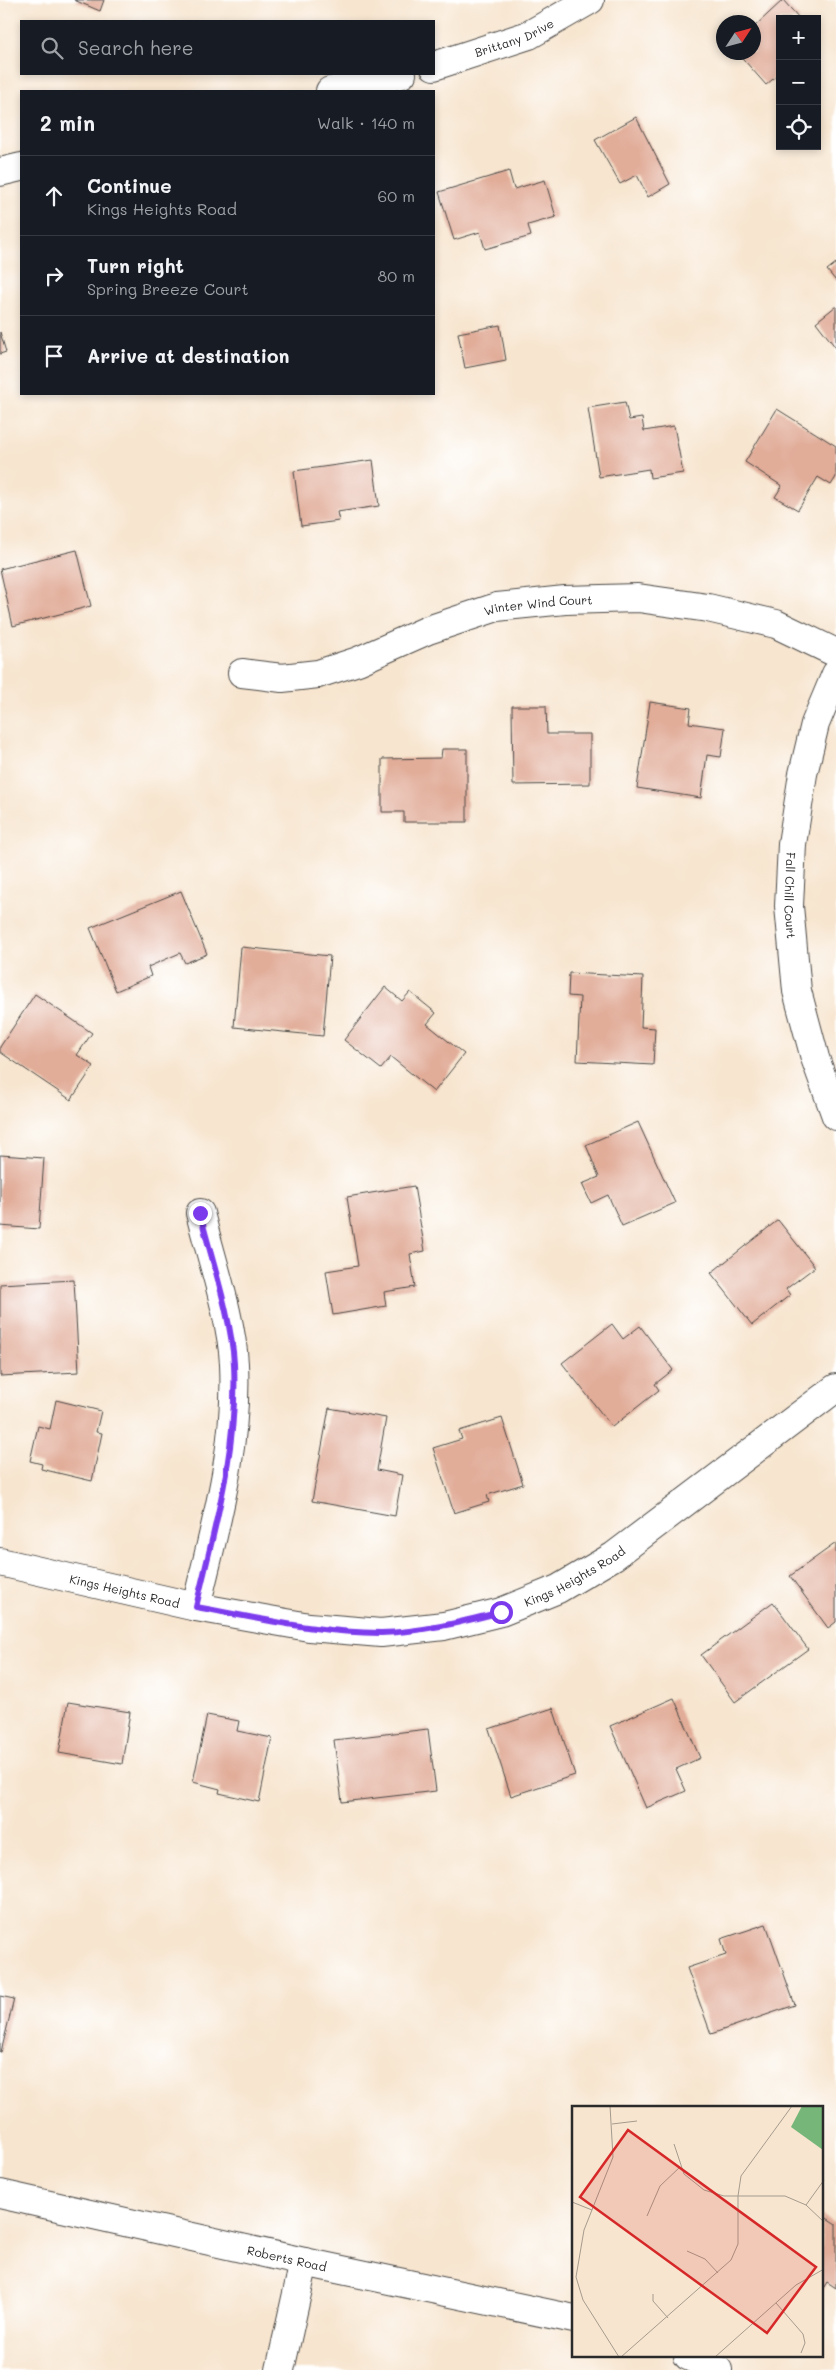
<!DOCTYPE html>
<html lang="en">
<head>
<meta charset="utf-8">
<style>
  body { margin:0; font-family:Mali,sans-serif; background:#20242c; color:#f1f3f6 }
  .controls { position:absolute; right:15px; top:15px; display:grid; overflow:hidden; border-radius:0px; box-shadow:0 2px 8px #0003 }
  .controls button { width:45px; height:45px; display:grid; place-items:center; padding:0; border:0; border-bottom:1px solid #363941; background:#171b24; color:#f1f3f6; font:25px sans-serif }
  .compass { position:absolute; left:716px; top:15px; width:45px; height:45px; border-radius:50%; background:#171b24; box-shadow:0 2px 8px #0003; rotate:54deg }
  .stop { position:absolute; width:15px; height:15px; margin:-11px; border:4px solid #7c3aed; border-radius:50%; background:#fff }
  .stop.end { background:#7c3aed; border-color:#fff; box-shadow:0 1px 5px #0008 }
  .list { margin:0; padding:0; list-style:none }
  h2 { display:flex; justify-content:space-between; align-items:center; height:65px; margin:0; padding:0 20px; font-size:21px }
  h2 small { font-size:16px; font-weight:400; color:#9ea1a6 }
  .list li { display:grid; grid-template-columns:32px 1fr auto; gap:15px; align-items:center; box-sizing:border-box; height:80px; padding:0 20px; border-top:1px solid #363941 }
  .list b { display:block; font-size:19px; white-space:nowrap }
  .list p { margin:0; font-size:16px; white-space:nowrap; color:#9ea1a6 }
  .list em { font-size:16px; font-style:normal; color:#9ea1a6 }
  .icon { flex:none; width:28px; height:28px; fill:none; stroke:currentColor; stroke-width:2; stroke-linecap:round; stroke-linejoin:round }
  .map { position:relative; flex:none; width:836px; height:2370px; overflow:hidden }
  .search { position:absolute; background:#171b24; box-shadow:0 2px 8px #0003; left:20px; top:20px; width:415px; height:55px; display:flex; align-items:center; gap:12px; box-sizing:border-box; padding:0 18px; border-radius:0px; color:#9ea1a6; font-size:19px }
  .panel { position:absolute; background:#171b24; box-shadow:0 2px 8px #0003; left:20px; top:90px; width:415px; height:305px; border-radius:0px }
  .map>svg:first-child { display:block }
</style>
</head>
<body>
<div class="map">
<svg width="836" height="2370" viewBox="0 0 836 2370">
  <rect width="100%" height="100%" fill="#fff"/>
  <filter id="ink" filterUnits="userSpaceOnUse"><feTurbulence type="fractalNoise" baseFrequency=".02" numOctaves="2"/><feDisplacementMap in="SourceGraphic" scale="10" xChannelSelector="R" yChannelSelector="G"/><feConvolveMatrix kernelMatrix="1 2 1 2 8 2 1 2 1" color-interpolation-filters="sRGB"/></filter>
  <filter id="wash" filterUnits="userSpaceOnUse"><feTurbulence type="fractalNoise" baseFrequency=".0096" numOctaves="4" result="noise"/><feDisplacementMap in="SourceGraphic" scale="20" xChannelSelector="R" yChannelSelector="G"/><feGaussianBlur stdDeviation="1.12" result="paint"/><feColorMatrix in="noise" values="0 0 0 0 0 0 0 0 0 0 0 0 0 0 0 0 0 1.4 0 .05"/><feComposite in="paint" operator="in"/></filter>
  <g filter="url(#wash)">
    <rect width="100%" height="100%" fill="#f7e5cf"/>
    <g id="blocks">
      <g fill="#e1ac98">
        <path d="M 74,0 L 104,0 L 100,11 Z"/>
        <path d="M 783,0 L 800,19 L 780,19 L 780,73 L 766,85 L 737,52 L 754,52 L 754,27 Z"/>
        <path d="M 636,117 L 670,184 L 648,197 L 637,175 L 620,184 L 595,140 Z"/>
        <path d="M 509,171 L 514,189 L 545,180 L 556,217 L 528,225 L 531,236 L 485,249 L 480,232 L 454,240 L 439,192 Z"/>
        <path d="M 836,263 L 836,281 L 827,270 Z"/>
        <path d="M 836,306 L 836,348 L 816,322 Z"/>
        <path d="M 500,325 L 506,360 L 465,368 L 458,333 Z"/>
        <path d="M 0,332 L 6,352 L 0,354 Z"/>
        <path d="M 625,402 L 629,420 L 642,418 L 644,431 L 674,426 L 683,473 L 650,478 L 649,469 L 599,477 L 588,408 Z"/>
        <path d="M 777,409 L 836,446 L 836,477 L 831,485 L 818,477 L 798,510 L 775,497 L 782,486 L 745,462 Z"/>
        <path d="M 373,460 L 379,506 L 337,512 L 339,521 L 301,526 L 294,471 Z"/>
        <path d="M 77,550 L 91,606 L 13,626 L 0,569 Z"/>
        <path d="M 650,702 L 691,708 L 689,723 L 725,728 L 721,757 L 707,755 L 701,798 L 637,788 Z"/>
        <path d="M 512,706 L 546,706 L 547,734 L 590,734 L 590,784 L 513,785 Z"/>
        <path d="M 442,749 L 467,749 L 467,822 L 404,822 L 404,812 L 382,812 L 382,759 L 441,758 Z"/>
        <path d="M 181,891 L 207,954 L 185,963 L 180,953 L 148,967 L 151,976 L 116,991 L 90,928 Z"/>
        <path d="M 241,947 L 330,956 L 323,1036 L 234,1027 Z"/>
        <path d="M 569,973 L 643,977 L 641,1027 L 655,1028 L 653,1065 L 577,1061 L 580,997 L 568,996 Z"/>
        <path d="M 385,987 L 402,1001 L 410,992 L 436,1013 L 427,1024 L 464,1054 L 434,1092 L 391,1057 L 381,1069 L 344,1040 Z"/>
        <path d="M 35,994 L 92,1033 L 77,1055 L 94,1066 L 71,1100 L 0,1052 L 0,1047 Z"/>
        <path d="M 638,1122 L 675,1203 L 622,1226 L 608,1195 L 591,1203 L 582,1184 L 599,1177 L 586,1145 Z"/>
        <path d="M 0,1155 L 44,1158 L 39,1229 L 0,1226 Z"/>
        <path d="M 414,1186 L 425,1251 L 410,1254 L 415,1287 L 384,1292 L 386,1306 L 333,1315 L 326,1271 L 358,1266 L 347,1197 Z"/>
        <path d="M 778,1220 L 815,1267 L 786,1289 L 790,1295 L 752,1325 L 711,1273 Z"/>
        <path d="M 74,1280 L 79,1372 L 0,1376 L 0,1284 Z"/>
        <path d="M 612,1324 L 623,1339 L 640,1326 L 673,1370 L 655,1384 L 659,1390 L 612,1427 L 562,1363 Z"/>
        <path d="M 56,1400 L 101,1411 L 96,1432 L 102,1433 L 92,1481 L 41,1469 L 42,1464 L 30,1461 L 38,1426 L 50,1429 Z"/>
        <path d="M 329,1408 L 386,1418 L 377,1470 L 402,1475 L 395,1516 L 312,1501 Z"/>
        <path d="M 502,1418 L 523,1484 L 487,1495 L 489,1502 L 454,1513 L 433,1448 L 462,1439 L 459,1431 Z"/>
        <path d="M 836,1543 L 836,1622 L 828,1628 L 790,1576 Z"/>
        <path d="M 773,1602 L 808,1649 L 735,1702 L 701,1655 Z"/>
        <path d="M 674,1698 L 700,1758 L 676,1769 L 686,1791 L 646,1808 L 610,1726 Z"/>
        <path d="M 68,1702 L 130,1712 L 122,1764 L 59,1753 Z"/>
        <path d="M 553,1708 L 575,1775 L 511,1796 L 489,1729 Z"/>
        <path d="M 207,1715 L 239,1721 L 237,1731 L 272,1738 L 259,1802 L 219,1793 L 220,1789 L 193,1782 Z"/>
        <path d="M 428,1729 L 436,1791 L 342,1802 L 334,1740 Z"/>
        <path d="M 766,1924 L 795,2005 L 711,2034 L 687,1968 L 726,1955 L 721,1939 Z"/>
        <path d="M 0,1996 L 14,1999 L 1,2052 L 0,2052 Z"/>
        <path d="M 822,2215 L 836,2224 L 836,2288 L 827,2282 L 822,2290 Z"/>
      </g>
    </g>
  </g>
  <g filter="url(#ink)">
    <use href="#blocks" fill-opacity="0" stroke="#4a4744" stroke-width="1"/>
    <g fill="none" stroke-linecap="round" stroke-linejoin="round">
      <g stroke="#4a4744" stroke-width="30">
        <g id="minor">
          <path id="s1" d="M 434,66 L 529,35 L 590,0"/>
          <path d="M 330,91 L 402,74"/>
          <path d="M 0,172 L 21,167"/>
          <path id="s2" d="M 242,673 L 282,678 L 318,674 L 358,661 L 428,630 L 497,607 L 565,600 L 638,598 L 708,608 L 776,624 L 836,653"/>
          <path id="s3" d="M 836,674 L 815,724 L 803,774 L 792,844 L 789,906 L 797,991 L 815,1058 L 836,1116"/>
          <path id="s4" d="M 0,1562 L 196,1607 L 309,1627 L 381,1633 L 444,1626 L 501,1612 L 558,1589 L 614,1556 L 836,1388"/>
          <path d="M 196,1607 C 215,1526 238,1448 234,1364 C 232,1319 211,1258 200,1213"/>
          <path id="s5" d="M 0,2194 L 304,2262 L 574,2319"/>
          <path d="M 688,2356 L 718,2370"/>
          <path d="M 280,2370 L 304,2262"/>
        </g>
      </g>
      <use href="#minor" stroke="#fff" stroke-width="28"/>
    </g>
  </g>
  <g fill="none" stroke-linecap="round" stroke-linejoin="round" filter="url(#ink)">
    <path stroke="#7c3aed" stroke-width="6" d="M 200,1213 C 211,1258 232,1319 234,1364 C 238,1448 215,1526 196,1607 C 257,1618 319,1633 381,1633 C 421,1632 462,1622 501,1612"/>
  </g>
  <g text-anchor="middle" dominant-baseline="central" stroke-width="5" stroke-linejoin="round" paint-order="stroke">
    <g font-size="12" fill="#2b2b2b" stroke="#fff">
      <text stroke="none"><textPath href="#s1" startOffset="85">Brittany Drive</textPath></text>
      <text stroke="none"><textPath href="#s2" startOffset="309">Winter Wind Court</textPath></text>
      <text stroke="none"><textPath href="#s3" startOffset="228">Fall Chill Court</textPath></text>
      <text stroke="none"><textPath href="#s4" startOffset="592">Kings Heights Road</textPath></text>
      <text stroke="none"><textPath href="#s4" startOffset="128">Kings Heights Road</textPath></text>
      <text stroke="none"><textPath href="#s5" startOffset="294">Roberts Road</textPath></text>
    </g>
  </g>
  <g transform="translate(572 2106)">
    <rect width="251" height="251" fill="#f7e5cf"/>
    <path d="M 230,0 L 251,0 L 251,44 L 219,21 Z" fill="#76b779"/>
    <path fill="none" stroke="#a59b8d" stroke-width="1" d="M 38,0 L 41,51 L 12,124 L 4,171 L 11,194 L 47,251M 40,18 L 65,15M 102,38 L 112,68 L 132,84 L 152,90 L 213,90 L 234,99 L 252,116M 0,96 L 20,104M 234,99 L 252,74M 75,110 L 88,80 L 108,61M 115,145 L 133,153 L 146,167M 81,188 L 81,195 L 96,212M 204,197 L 231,228 L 233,237 L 229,247M 49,251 L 159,154 L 166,138 L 166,90 L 169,70 L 220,0M 143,251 L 224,179 L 252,163"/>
    <path fill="#d62828" fill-opacity="0.15" stroke="#d62828" stroke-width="2.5" d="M 56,24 L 244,161 L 195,227 L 8,91 Z"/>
    <rect width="251" height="251" fill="none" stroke="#2b2b2b" stroke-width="2.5"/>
  </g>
</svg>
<div class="controls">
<button>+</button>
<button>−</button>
<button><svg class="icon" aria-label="locate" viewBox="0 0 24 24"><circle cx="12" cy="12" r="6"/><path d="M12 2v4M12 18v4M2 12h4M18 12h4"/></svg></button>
</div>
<svg class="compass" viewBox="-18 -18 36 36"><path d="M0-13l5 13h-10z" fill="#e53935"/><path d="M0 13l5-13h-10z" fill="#9ea1a6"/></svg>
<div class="stop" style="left:501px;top:1612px"></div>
<div class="stop end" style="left:200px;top:1213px"></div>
<div class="search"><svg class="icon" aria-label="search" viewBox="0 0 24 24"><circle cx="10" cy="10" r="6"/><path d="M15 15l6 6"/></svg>Search here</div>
<section class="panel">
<h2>2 min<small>Walk · 140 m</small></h2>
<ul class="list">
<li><svg class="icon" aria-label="ahead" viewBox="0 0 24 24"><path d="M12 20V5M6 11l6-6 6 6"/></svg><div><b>Continue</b><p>Kings Heights Road</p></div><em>60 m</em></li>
<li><svg class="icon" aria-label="right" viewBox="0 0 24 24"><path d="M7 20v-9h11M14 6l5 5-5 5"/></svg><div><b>Turn right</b><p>Spring Breeze Court</p></div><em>80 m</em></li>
<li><svg class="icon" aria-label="arrive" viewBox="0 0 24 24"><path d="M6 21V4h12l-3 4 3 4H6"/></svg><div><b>Arrive at destination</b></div></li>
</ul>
</section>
</div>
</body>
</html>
